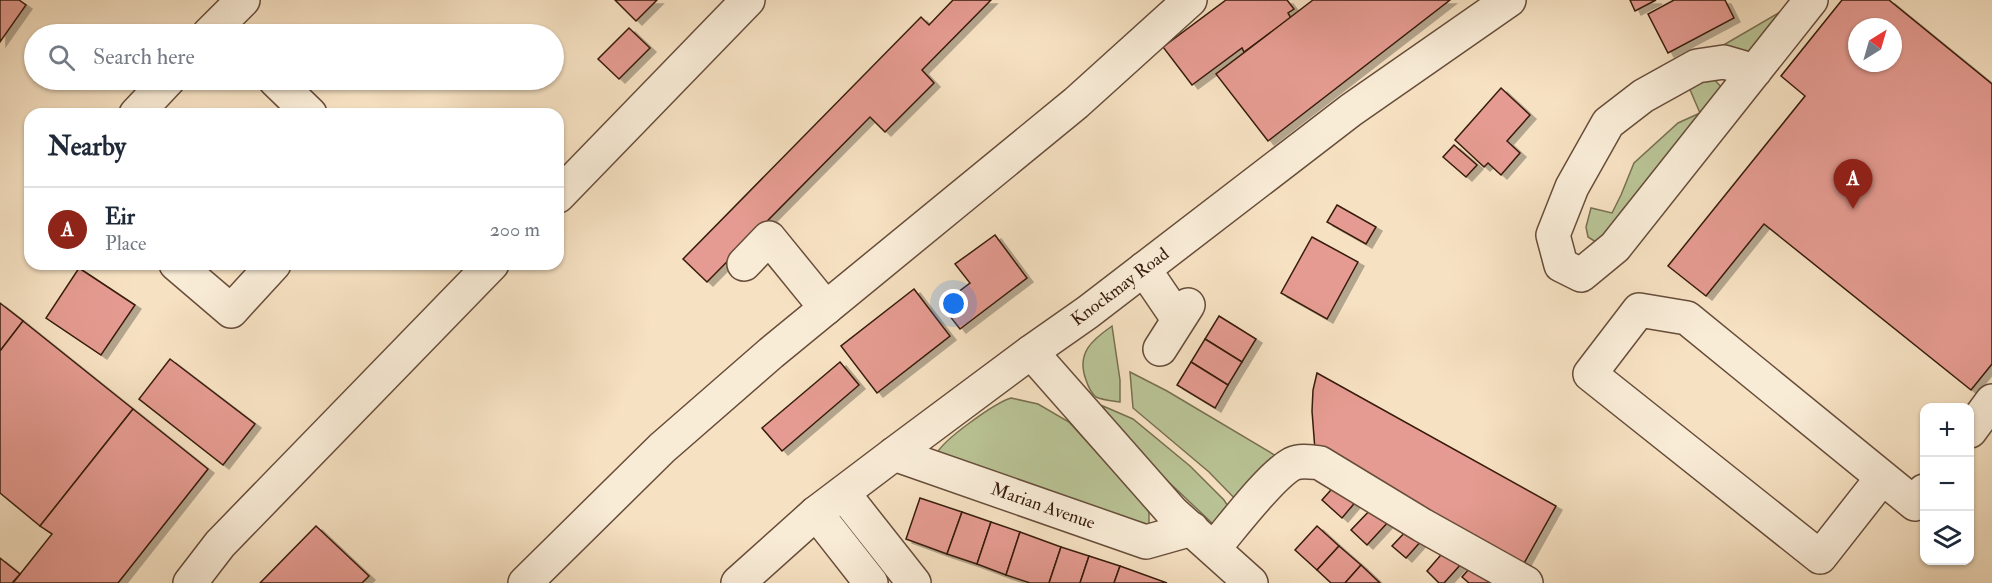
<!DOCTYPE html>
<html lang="en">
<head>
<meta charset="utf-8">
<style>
  body { margin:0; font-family:"IM FELL Double Pica",serif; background:#f6f6f7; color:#1f2937 }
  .controls { position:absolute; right:18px; bottom:18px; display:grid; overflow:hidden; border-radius:12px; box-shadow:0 2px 4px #0004 }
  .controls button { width:54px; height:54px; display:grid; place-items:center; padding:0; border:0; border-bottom:2px solid #e0e1e3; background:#fff; color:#1f2937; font:30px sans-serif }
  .compass { position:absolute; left:1848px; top:18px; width:54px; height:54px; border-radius:50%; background:#fff; box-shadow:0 2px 4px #0004; rotate:37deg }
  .you { position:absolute; left:954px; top:304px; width:21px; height:21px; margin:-15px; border:4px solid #fff; border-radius:50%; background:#1a73e8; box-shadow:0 0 0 9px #1a73e833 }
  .badge { display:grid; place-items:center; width:39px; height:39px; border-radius:50%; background:#8f2418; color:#fff; font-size:20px; font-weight:700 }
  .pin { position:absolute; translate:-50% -50px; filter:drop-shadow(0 2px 3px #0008) }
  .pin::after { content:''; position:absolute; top:32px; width:21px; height:18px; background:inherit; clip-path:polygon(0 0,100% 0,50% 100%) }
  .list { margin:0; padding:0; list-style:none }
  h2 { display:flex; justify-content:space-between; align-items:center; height:78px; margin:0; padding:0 24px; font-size:26px }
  h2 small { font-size:20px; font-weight:400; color:#747a83 }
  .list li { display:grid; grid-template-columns:39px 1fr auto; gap:18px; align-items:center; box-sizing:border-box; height:84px; padding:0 24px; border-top:2px solid #e0e1e3 }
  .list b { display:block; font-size:22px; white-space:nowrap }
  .list p { margin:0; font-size:20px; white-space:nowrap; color:#747a83 }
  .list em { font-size:20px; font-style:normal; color:#747a83 }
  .icon { flex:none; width:33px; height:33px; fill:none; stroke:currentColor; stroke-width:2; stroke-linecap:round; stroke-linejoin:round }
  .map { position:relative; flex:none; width:1992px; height:583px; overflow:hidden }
  .search { position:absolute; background:#fff; box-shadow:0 2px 4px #0004; left:24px; top:24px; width:540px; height:66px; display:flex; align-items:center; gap:15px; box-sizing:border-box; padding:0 21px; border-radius:33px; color:#747a83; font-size:22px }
  .panel { position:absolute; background:#fff; box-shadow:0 2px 4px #0004; left:24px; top:108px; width:540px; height:162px; border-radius:18px }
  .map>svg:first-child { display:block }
</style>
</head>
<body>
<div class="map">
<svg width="1992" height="583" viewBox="0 0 1992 583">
  <defs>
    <filter id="shadow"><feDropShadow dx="6" dy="4" stdDeviation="0" flood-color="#0004"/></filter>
  </defs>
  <rect width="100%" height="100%" fill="#f6e1c2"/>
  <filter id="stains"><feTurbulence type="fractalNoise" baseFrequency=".00333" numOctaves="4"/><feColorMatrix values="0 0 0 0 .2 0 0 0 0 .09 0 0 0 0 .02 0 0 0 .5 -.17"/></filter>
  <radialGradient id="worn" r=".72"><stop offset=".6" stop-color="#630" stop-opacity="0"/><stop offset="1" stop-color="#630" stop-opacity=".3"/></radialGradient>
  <g fill="#b9c395" stroke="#787050" stroke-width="1.5">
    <path d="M 1792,5 L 1753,50 L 1738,55 L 1715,50 Z"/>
    <path d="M 1714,79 L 1722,88 L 1599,244 L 1588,237 L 1586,227 L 1591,208 L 1612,213 L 1621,195 L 1634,163 L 1678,123 L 1700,113 L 1688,85 Z"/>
    <path d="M 1112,326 L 1120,380 L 1120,402 C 1113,401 1102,400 1096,397 C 1091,393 1088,386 1086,380 C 1076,353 1092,340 1112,326 Z"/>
    <path d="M 1130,372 L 1167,391 L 1283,460 L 1243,507 L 1209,472 L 1133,408 Z"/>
    <path d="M 1011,398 L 1038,404 L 1069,422 L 1142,502 L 1149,512 L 1149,525 L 942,460 L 936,455 C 942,440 995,403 1011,398 Z"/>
    <path d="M 1103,406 L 1133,419 L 1190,466 L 1224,500 L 1233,514 L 1214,525 L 1138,453 L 1111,424 Z"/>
  </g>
  <g fill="#e59b91" stroke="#371c0c" stroke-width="1.5" fill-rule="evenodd" filter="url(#shadow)">
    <path d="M 0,0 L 19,0 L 26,5 L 0,42 Z"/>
    <path d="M 615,0 L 657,0 L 636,21 Z"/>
    <path d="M 953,0 L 991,0 L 922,70 L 934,83 L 885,132 L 870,117 L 707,282 L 683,259 L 921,17 L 929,25 Z"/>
    <path d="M 1226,0 L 1287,0 L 1294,9 L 1288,13 L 1291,18 L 1244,52 L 1242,48 L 1192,85 L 1163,47 Z"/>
    <path d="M 1313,0 L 1450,0 L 1268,141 L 1216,74 Z"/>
    <path d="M 1630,0 L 1656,0 L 1635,11 Z"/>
    <path d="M 1674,0 L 1725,0 L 1734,18 L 1668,53 L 1648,14 Z"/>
    <path d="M 1842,0 L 1889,0 L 1992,84 L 1992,364 L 1971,390 L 1764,224 L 1706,296 L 1668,266 L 1805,96 L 1781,76 ZM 1857,27 L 1893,27 L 1893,63 L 1857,63 Z"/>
    <path d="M 629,28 L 650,48 L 619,79 L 598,59 Z"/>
    <path d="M 1501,88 L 1530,115 L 1507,141 L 1520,153 L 1501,175 L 1488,163 L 1484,167 L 1455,140 Z"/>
    <path d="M 1454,145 L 1477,165 L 1466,177 L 1443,157 Z"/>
    <path d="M 1337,205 L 1376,227 L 1366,244 L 1327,222 Z"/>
    <path d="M 995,235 L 1027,278 L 960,329 L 941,305 L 970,283 L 955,264 Z"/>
    <path d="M 1312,237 L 1358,262 L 1327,319 L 1281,293 Z"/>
    <path d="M 79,268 L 135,305 L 101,355 L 46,318 Z"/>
    <path d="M 914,289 L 950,336 L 877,393 L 841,346 Z"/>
    <path d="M 0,303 L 23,321 L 0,351 Z"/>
    <path d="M 1219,316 L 1256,339 L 1242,362 L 1205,339 Z"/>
    <path d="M 23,321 L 133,409 L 40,526 L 0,493 L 0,351 Z"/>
    <path d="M 1205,339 L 1242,362 L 1228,385 L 1191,362 Z"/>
    <path d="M 170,359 L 255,424 L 223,465 L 139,399 Z"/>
    <path d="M 840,362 L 859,385 L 782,451 L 762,428 Z"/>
    <path d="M 1191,362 L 1228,385 L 1215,408 L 1177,385 Z"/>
    <path d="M 1317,373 L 1556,506 L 1523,565 L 1315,450 L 1312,411 L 1313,390 Z"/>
    <path d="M 133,409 L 208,469 L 118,583 L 13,583 L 52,534 L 40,526 Z"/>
    <path d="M 1338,482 L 1358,499 L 1342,518 L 1322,500 Z"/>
    <path d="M 920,498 L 962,512 L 947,554 L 906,539 Z"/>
    <path d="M 1374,506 L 1390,520 L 1367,545 L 1351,530 Z"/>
    <path d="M 962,512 L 991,522 L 977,564 L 947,554 Z"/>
    <path d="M 991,522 L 1020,532 L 1006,575 L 977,564 Z"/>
    <path d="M 316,526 L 369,576 L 362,583 L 260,583 Z"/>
    <path d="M 1317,526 L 1339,546 L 1317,570 L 1295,550 Z"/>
    <path d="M 1410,527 L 1423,539 L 1406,558 L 1392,546 Z"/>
    <path d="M 1020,532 L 1061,547 L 1049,583 L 1030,583 L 1006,575 Z"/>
    <path d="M 1339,546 L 1361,565 L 1345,583 L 1331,583 L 1317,570 Z"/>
    <path d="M 1061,547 L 1089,556 L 1080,583 L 1049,583 Z"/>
    <path d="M 1446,549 L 1462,563 L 1444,583 L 1439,583 L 1427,571 Z"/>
    <path d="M 1089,556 L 1120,566 L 1114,583 L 1080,583 Z"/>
    <path d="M 0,558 L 20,574 L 12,583 L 0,583 Z"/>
    <path d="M 1475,562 L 1494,577 L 1489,583 L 1469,583 L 1462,577 Z"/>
    <path d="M 1361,565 L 1380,583 L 1345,583 Z"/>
    <path d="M 1120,566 L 1167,583 L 1114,583 Z"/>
  </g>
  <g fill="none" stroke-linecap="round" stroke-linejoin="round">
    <g stroke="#674d3a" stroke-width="36">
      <g id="minor">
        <path d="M 209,34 L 243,0"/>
        <path d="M 1755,71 L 1724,62 L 1697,66 L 1643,96 L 1608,123 L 1572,187 L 1553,235 L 1561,265 L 1581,275 L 1615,247 L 1811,0"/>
        <path d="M 275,80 L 310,114"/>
        <path d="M 136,114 L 168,80"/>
        <path d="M 558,196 L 748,0"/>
        <path d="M 176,264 L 231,311 L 274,264"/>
        <path d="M 744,264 L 769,238 L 826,308"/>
        <path d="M 1144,269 L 1178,319"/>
        <path d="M 1160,349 L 1188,305"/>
        <path d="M 1031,352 L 1172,512 L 1251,583"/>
        <path d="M 1970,431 L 1992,401"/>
        <path d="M 894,454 L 1146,542 L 1192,529"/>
        <path d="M 1882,478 L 1820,557 L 1590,374 L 1639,310 L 1687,318 L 1915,504 L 1924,491"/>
        <path d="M 843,493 L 914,583"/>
        <path d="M 816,513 L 871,583"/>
        <path d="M 1214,548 C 1232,527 1270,476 1292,464 C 1301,460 1310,462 1320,463 L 1422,525 L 1526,583"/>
        <path d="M 190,583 L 220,544 L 492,264"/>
        <path d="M 525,583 L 662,448 L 771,353 L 1076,103 L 1190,0"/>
        <path d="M 738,583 L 816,513 L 894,454 L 1031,352 L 1088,312 L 1351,110 L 1509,0"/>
      </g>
    </g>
    <use href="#minor" stroke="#f9ecd7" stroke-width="33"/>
  </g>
  <g text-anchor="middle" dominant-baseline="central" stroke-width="4.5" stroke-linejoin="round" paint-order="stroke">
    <g font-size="18" fill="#371c0c" stroke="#f9ecd7">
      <text transform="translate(1120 287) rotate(-37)">Knockmay Road</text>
      <text transform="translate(1043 506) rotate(19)">Marian Avenue</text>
    </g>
  </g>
  <rect width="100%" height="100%" filter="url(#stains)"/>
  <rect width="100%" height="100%" fill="url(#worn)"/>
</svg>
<div class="controls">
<button>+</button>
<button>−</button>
<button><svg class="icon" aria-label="layers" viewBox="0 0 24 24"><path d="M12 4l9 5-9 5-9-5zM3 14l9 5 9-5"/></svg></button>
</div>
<svg class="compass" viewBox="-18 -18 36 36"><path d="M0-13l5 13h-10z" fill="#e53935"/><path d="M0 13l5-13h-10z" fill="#747a83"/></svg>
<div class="you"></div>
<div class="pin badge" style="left:1853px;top:209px">A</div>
<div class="search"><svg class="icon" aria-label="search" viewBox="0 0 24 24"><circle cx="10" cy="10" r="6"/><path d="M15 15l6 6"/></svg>Search here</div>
<section class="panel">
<h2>Nearby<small></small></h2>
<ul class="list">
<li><span class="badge">A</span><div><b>Eir</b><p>Place</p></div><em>200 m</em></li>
</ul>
</section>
</div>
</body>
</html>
